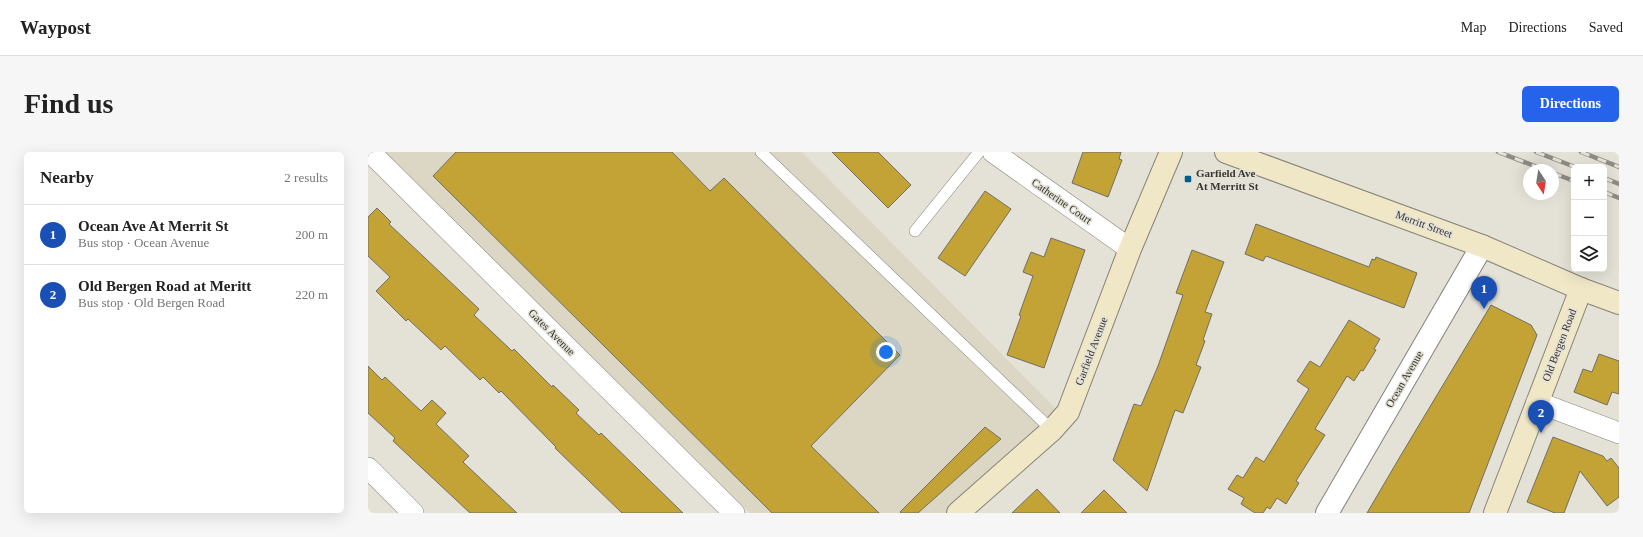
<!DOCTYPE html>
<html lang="en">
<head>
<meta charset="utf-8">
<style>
  body { margin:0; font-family:"Times New Roman",serif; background:#f6f6f6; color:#222 }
  .controls { position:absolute; right:12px; top:12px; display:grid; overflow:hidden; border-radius:6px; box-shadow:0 4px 16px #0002 }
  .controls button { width:36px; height:36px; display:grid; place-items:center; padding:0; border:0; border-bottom:1px solid #e0e0e0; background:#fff; color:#222; font:20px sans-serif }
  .compass { position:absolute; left:1155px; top:12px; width:36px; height:36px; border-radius:50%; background:#fff; box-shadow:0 4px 16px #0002; rotate:168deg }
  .you { position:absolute; left:518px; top:200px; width:14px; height:14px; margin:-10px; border:3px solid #fff; border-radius:50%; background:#1a73e8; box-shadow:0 0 0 6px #1a73e833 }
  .badge { display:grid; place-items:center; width:26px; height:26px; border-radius:50%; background:#2563eb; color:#fff; font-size:13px; font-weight:700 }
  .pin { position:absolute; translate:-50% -33px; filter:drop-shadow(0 1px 2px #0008) }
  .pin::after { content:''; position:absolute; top:21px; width:14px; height:12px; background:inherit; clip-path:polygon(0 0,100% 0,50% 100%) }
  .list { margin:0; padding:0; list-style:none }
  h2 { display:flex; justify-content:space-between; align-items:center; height:52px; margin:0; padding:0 16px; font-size:17px }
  h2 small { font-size:13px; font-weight:400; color:#767676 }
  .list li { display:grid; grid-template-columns:26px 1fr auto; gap:12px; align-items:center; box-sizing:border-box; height:60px; padding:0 16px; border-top:1px solid #e0e0e0 }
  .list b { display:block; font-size:15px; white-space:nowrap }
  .list p { margin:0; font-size:13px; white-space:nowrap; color:#767676 }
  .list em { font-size:13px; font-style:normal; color:#767676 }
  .icon { flex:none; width:22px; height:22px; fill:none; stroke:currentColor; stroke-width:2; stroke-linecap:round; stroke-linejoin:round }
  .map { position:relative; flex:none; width:1251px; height:361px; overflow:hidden; border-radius:6px }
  header { display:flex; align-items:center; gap:24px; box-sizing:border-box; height:56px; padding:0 20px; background:#fff; border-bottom:1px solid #e0e0e0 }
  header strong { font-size:19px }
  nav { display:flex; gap:22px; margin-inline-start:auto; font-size:14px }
  .intro { display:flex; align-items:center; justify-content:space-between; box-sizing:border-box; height:96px; padding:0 24px }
  h1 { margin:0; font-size:28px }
  .button { padding:10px 18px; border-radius:6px; background:#2563eb; color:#fff; font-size:14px; font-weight:700 }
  main { display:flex; gap:24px; padding:0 24px }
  aside { flex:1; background:#fff; border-radius:6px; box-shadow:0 4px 16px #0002 }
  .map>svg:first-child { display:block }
</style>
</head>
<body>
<header>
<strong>Waypost</strong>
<nav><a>Map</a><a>Directions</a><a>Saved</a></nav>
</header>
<div class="intro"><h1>Find us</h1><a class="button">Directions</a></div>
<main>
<aside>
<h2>Nearby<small>2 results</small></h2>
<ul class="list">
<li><span class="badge" style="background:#1a4fb4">1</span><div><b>Ocean Ave At Merrit St</b><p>Bus stop · Ocean Avenue</p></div><em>200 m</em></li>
<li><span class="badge" style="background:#1a4fb4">2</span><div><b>Old Bergen Road at Meritt</b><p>Bus stop · Old Bergen Road</p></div><em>220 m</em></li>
</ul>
</aside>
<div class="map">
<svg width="1251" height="361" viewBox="0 0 1251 361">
  <rect width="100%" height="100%" fill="#e4e1d6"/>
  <path fill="#dcd7c5" d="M 17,0 L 434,0 L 694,263 L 585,361 L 382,361 Z"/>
  <g fill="#c3a336" stroke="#716e65">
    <path d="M 88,0 L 304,0 L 342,39 L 356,26 L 532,203 L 443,294 L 511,361 L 404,361 L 65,24 Z"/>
    <path d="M 464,0 L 510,0 L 543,33 L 520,56 Z"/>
    <path d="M 715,0 L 753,0 L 751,7 L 754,8 L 740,45 L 704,31 Z"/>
    <path d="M 617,39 L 643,57 L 597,124 L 570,106 Z"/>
    <path d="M 9,56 L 23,70 L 21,72 L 111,157 L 106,163 L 144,199 L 146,197 L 184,235 L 185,233 L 211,258 L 208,261 L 231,283 L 233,281 L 315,361 L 254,361 L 187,296 L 188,295 L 133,239 L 131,241 L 115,225 L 112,228 L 77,194 L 73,198 L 40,167 L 38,169 L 8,139 L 22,125 L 0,104 L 0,65 Z"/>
    <path d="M 888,72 L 1001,115 L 1004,107 L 1007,108 L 1008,105 L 1049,121 L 1036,156 L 898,104 L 895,109 L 877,102 Z"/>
    <path d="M 683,86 L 717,98 L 676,216 L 639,203 L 653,164 L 651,163 L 665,124 L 655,120 L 663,100 L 676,105 Z"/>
    <path d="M 824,98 L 856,110 L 837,160 L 844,162 L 835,188 L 837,189 L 828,213 L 833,215 L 815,261 L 807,258 L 779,339 L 745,308 L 766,252 L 773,254 L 790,214 L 815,143 L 808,141 Z"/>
    <path d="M 1123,153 L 1163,173 L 1169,183 L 1101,361 L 999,361 L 1033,303 Z"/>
    <path d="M 981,168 L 1012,187 L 1006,197 L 1008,198 L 995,219 L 993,218 L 986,229 L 979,224 L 947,277 L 957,283 L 928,329 L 931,331 L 918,352 L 909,346 L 902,357 L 899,355 L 895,361 L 887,361 L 873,352 L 876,346 L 860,337 L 869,323 L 875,326 L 888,305 L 896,310 L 941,237 L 929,229 L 942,209 L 952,215 Z"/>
    <path d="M 1231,202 L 1251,209 L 1251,242 L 1244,240 L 1239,253 L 1206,240 L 1215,217 L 1224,220 Z"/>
    <path d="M 0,214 L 14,228 L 17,225 L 53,259 L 64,248 L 78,261 L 68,272 L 101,304 L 95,310 L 149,361 L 102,361 L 25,289 L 27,286 L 0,261 Z"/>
    <path d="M 617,275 L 633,287 L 550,361 L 533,361 L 532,360 Z"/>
    <path d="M 1185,285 L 1235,304 L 1239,309 L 1243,306 L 1251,316 L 1251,345 L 1239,354 L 1212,319 L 1196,361 L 1187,361 L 1159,350 Z"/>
    <path d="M 669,337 L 692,361 L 644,361 Z"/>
    <path d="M 736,338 L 759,361 L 713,361 Z"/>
  </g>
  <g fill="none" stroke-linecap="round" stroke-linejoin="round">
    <g stroke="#858278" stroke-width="12">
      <g id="service">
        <path d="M 393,0 L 684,278"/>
        <path d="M 547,79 L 611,0"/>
      </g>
    </g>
    <g stroke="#858278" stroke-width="22">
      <g id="minor">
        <path d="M 2,0 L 366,361"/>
        <path d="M 625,0 L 762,97"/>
        <path d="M 1169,250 L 1251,281"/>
        <path d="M 0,316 L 45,361"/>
      </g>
    </g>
    <g stroke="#858278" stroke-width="24">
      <path id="tertiary" d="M 959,361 L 1114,94"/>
    </g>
    <g stroke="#858278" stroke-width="24">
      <g id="secondary">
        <path d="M 858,0 L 1114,94 L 1213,137 L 1251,151"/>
        <path d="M 590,361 L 684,278 L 700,260 L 762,97 L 803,0"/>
        <path d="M 1127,361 L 1213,137"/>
      </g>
    </g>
    <use href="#service" stroke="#fff" stroke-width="11"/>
    <use href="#minor" stroke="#fff" stroke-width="21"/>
    <use href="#tertiary" stroke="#fff" stroke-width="22"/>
    <use href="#secondary" stroke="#f0e7c7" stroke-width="22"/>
    <g stroke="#8e8c84" stroke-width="4.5">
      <g id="rail">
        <path d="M 1130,0 L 1177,18"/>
        <path d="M 1168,0 L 1207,15"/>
        <path d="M 1213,0 L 1251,15"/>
        <path d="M 1185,21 L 1206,29"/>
        <path d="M 1236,26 L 1251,32"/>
        <path d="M 1236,40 L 1251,46"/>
      </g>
    </g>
    <use href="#rail" stroke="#e4e1d6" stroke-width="3" stroke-dasharray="9" stroke-linecap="butt"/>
  </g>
  <rect fill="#025c8d" stroke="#e4e1d6" stroke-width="1.5" x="816" y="23" width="8" height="8" rx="2"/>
  <g text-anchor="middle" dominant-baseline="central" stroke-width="3" stroke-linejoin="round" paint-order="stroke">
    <g font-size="11" font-weight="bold" fill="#363531" stroke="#e4e1d6" text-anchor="start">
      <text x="828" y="21">Garfield Ave<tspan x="828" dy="13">At Merritt St</tspan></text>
    </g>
    <g font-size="11" fill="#363531" stroke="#e4e1d6">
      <text transform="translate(694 49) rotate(35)">Catherine Court</text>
      <text transform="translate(1056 72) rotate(20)">Merritt Street</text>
      <text transform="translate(184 180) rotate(45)">Gates Avenue</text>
      <text transform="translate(1191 193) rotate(-69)">Old Bergen Road</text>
      <text transform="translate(723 199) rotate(-69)">Garfield Avenue</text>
      <text transform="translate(1036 227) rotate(-60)">Ocean Avenue</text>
    </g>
  </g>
</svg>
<div class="controls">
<button>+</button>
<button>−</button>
<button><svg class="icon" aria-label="layers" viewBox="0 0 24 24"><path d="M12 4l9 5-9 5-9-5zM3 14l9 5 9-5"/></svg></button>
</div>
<svg class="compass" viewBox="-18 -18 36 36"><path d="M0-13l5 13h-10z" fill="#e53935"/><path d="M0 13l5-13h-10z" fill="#767676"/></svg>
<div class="you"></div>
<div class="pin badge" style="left:1116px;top:157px;background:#1a4fb4">1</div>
<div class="pin badge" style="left:1173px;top:281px;background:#1a4fb4">2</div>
</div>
</main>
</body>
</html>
